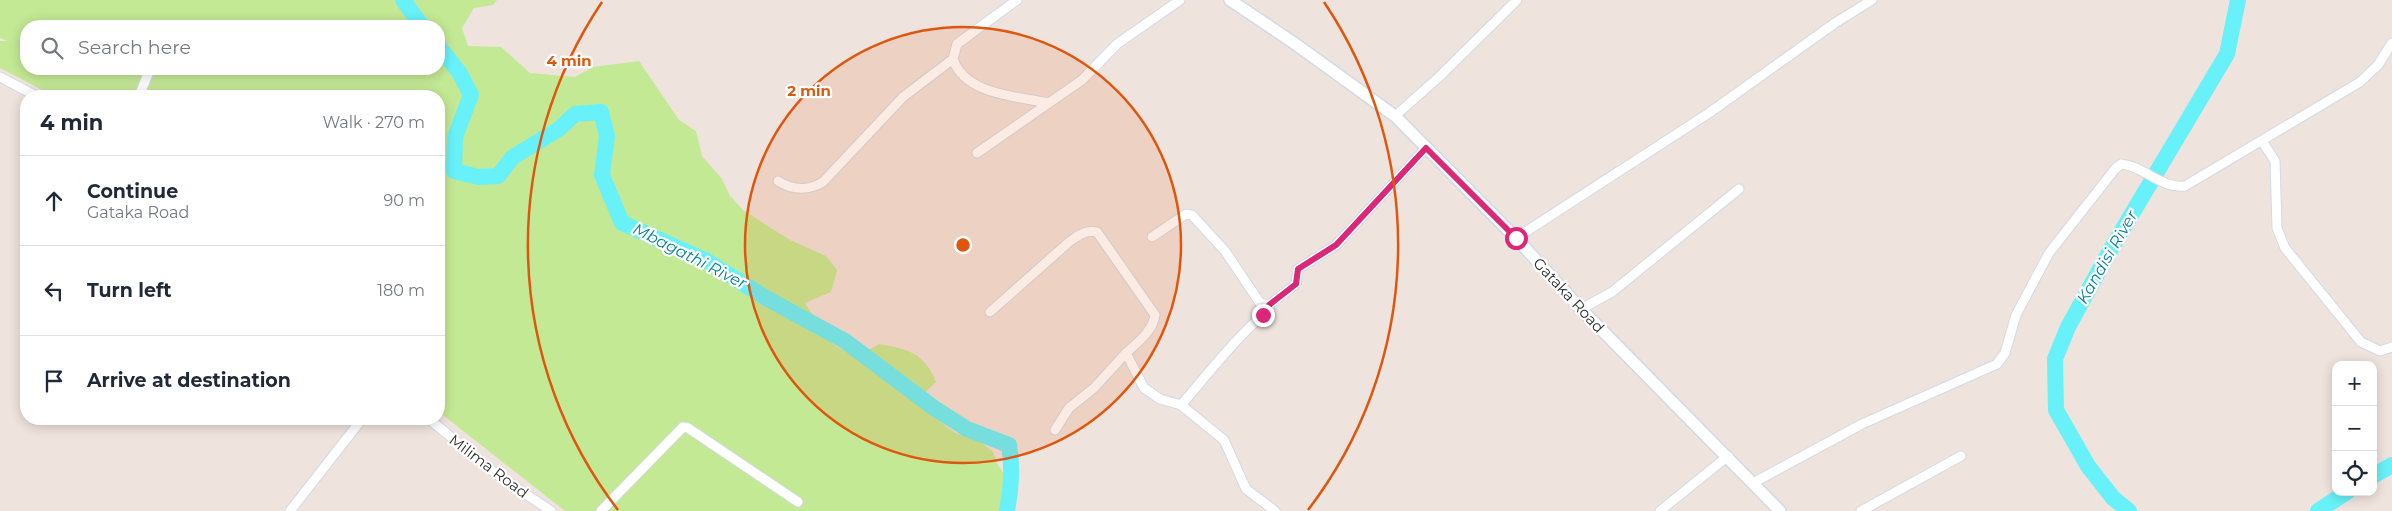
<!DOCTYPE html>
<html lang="en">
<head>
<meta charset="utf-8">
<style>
  body { margin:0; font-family:Montserrat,sans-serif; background:#f6f6f7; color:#1f2937 }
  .controls { position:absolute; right:15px; bottom:15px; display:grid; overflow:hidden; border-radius:10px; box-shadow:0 2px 12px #0003 }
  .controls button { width:45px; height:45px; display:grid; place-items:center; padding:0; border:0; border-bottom:1px solid #e0e1e3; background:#fff; color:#1f2937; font:25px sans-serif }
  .stop { position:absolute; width:15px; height:15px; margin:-11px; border:4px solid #db2777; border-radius:50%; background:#fff }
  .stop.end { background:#db2777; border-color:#fff; box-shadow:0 1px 5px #0008 }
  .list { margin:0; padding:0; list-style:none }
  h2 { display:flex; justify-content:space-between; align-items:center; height:65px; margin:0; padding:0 20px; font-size:21px }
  h2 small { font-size:16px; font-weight:400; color:#747a83 }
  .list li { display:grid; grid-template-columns:32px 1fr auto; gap:15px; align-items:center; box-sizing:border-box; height:90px; padding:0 20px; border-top:1px solid #e0e1e3 }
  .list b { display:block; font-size:19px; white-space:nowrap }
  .list p { margin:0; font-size:16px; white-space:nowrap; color:#747a83 }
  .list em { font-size:16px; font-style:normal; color:#747a83 }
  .icon { flex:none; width:28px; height:28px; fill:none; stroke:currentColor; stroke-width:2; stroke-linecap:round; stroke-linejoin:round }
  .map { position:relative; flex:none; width:2392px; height:511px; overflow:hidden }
  .search { position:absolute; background:#fff; box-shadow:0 2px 12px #0003; left:20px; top:20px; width:425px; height:55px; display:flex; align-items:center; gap:12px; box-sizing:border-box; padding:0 18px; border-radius:20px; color:#747a83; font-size:19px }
  .panel { position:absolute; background:#fff; box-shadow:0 2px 12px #0003; left:20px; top:90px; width:425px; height:335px; border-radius:20px }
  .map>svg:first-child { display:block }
</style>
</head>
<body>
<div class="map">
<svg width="2392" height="511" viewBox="0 0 2392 511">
  <rect width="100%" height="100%" fill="#efe3dd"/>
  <path fill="#c4e995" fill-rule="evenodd" d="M 0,0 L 497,0 L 493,5 L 474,8 L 462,28 L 468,46 L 501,47 L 530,73 L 575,77 L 593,67 L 639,61 L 679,120 L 696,131 L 702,156 L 722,179 L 730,196 L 743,210 L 790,240 L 826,256 L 837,270 L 831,292 L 805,303 L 830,342 L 856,358 L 879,344 C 909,350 923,351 936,382 L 915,402 L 955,433 L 977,439 L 993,452 L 998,465 L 1015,491 L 1015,511 L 565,511 L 439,412 L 439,96 L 54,96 L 0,68 L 0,41 L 8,41 L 0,38 ZM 26,26 L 439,26 L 439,69 L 26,69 Z"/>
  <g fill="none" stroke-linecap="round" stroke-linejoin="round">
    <g stroke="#68f1f9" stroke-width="16">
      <path d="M 403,0 L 422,26"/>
      <path d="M 439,47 L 459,72 L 471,95 L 455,137 L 454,171 L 478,177 L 498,176 L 513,157 L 559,129 L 575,114 L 601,112 L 607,136 L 602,175 L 622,223 L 705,260 L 766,298 L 845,341 L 934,408 L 967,429 L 1009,445 C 1013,468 1011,488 1007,511"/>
      <path d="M 2373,476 L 2392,465"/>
      <path d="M 2129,511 L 2113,498 L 2088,466 L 2056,410 L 2055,359 L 2068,327 L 2111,249 L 2227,54 L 2238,0"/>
      <path d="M 2318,511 L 2347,492"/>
    </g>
    <g stroke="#d2dae6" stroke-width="11">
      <g id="minor">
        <path d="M 1017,0 L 957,44 L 953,59 C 965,95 1017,96 1048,103"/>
        <path d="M 0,77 L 36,96"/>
        <path d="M 139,96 L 150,69"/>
        <path d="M 1395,116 L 1439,77 L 1517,0"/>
        <path d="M 2262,141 L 2275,161 L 2277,228 L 2285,248 L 2361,342 L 2380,351 L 2392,347"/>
        <path d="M 977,153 L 1082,80 L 1117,44 L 1180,0"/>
        <path d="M 778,181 C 792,190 808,191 823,182 L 903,97 L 953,59"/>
        <path d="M 1152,237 L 1186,214 L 1192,215 L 1225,251 L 1260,303 L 1269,305 L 1296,284 L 1298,269 L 1336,245 L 1426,148"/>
        <path d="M 1516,238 L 1709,113 L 1835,23 L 1872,0"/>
        <path d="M 1581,309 L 1612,292 L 1739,189"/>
        <path d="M 990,312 L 1069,242 C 1079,235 1085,230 1097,232 L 1155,315 C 1153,331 1138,342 1126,353"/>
        <path d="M 1181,405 C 1199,385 1248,322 1269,312 L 1269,305"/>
        <path d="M 429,419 L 496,474 L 551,511"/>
        <path d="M 1055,430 L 1069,408 L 1094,388 L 1126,353 L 1144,388 L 1160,399 L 1181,405 L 1224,440 L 1246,489 L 1275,511"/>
        <path d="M 1753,483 L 1862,424 L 1997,364 L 2005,353 L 2016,315 L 2049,253 L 2115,169 L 2121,164 C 2144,166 2161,189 2185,186 L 2360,82 L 2378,65 L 2392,43"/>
        <path d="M 290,511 L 362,419"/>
        <path d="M 601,511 L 683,427 L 688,428 L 798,502"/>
        <path d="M 1660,511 L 1728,456"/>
        <path d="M 1861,511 L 1961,456"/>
      </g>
    </g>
    <g stroke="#d2dae6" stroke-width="14">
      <path id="tertiary" d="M 1230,0 L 1294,43 L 1395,116 L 1516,238 L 1581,309 L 1780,511"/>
    </g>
    <use href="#minor" stroke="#fff" stroke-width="9"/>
    <use href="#tertiary" stroke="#fff" stroke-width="11"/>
  </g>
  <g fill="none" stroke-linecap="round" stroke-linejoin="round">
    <path stroke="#db2777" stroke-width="6" d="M 1263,315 L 1269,312 L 1269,305 L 1296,284 L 1298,269 L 1336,245 L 1426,148 L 1516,238"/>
  </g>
  <circle cx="963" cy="245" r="218" fill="#df570e" fill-opacity=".12"/>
  <g fill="none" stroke="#df570e" stroke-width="2.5">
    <circle cx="963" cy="245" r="218"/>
    <path d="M618 510A435 435 0 0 1 602 2M1324 2A435 435 0 0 1 1308 510"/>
  </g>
  <g text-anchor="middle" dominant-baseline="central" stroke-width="4.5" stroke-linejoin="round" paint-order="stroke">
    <g font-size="15" fill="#2c2c2c" stroke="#fff">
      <text transform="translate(1569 295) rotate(47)">Gataka Road</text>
      <text transform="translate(489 466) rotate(37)">Milima Road</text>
    </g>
    <g font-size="16" font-style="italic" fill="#048093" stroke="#fff">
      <text transform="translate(690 256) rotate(27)">Mbagathi River</text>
      <text transform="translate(2107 257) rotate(-60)">Kandisi River</text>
    </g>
  </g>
  <circle cx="963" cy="245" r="8" fill="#df570e" stroke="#fff" stroke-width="2.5"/>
  <g font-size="15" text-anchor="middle" font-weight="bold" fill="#df570e" stroke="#fff" stroke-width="4.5" stroke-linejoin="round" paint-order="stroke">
    <text x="569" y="66">4 min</text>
    <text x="809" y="96">2 min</text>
  </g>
</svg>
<div class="controls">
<button>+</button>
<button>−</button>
<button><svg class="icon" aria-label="locate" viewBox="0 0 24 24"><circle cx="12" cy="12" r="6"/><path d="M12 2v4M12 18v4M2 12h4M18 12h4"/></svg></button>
</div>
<div class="stop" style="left:1516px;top:238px"></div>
<div class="stop end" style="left:1263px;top:315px"></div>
<div class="search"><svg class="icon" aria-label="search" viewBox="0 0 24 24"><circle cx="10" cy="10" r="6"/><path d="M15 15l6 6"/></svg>Search here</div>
<section class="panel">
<h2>4 min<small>Walk · 270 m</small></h2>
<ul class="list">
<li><svg class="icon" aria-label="ahead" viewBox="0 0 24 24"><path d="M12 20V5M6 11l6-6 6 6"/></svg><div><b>Continue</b><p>Gataka Road</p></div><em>90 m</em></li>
<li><svg class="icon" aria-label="left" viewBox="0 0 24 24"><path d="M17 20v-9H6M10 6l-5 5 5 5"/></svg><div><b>Turn left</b></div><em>180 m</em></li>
<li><svg class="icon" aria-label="arrive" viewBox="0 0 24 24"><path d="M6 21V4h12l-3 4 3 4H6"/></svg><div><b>Arrive at destination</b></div></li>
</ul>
</section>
</div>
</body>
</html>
